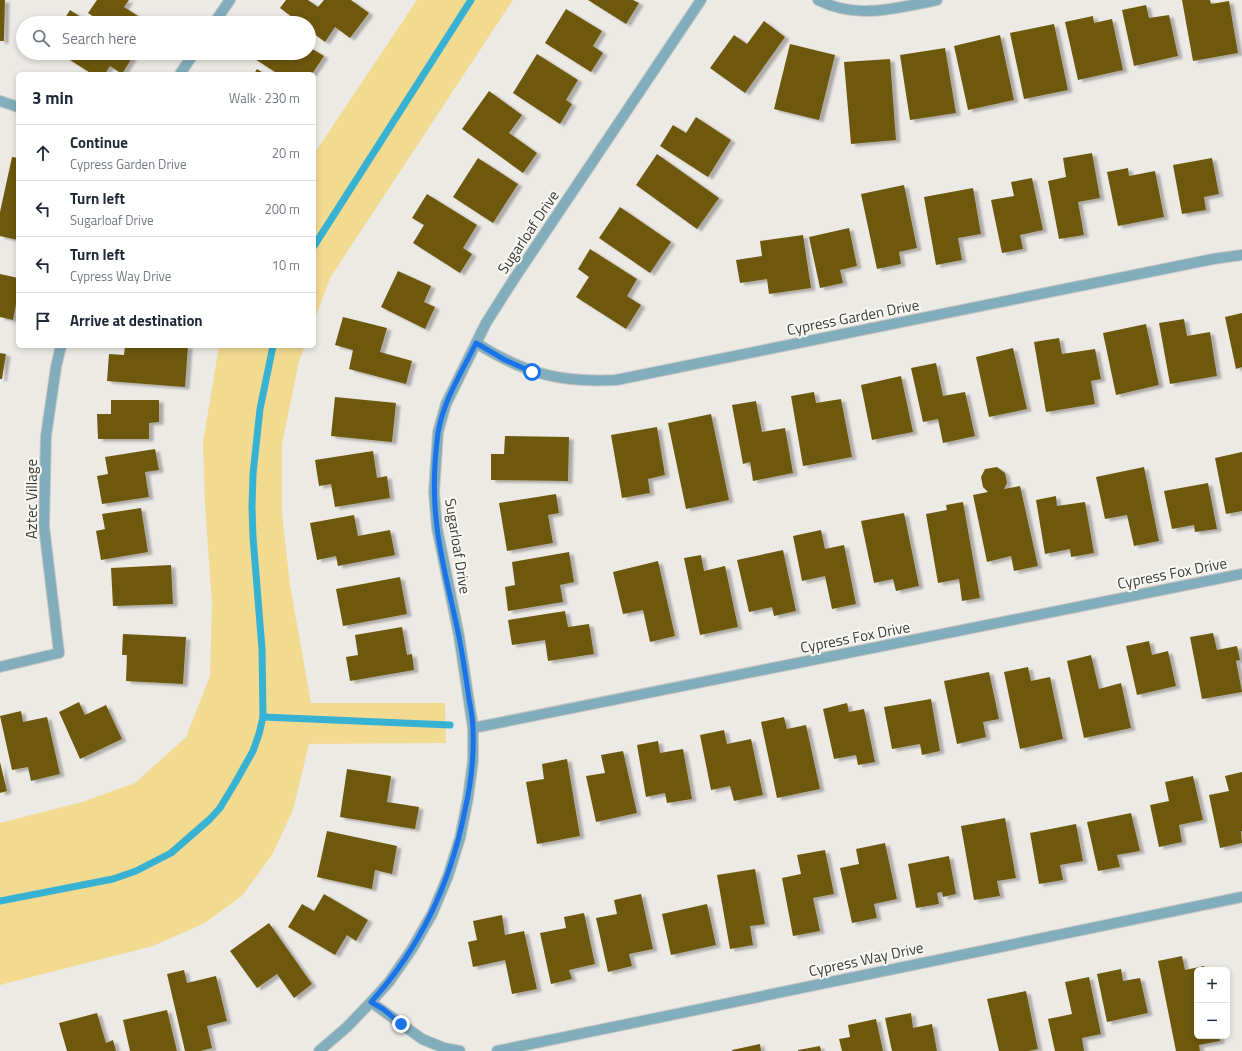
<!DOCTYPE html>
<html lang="en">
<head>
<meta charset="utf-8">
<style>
  body { margin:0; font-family:"Titillium Web",sans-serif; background:#f6f6f7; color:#1f2937 }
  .controls { position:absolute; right:12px; bottom:12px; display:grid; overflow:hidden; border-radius:6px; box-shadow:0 2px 6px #0003 }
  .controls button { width:36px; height:36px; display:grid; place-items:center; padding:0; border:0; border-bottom:1px solid #e0e1e3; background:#fff; color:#1f2937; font:20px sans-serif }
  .stop { position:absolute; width:12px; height:12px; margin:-9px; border:3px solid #1a73e8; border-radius:50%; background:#fff }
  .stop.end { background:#1a73e8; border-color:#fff; box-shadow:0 1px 4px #0008 }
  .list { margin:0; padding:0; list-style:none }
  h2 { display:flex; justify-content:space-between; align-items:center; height:52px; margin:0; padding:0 16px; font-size:17px }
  h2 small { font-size:13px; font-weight:400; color:#747a83 }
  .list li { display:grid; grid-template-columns:26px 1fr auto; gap:12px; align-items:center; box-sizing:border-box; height:56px; padding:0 16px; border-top:1px solid #e0e1e3 }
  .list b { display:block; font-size:15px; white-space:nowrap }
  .list p { margin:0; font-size:13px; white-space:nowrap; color:#747a83 }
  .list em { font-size:13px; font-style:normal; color:#747a83 }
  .icon { flex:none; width:22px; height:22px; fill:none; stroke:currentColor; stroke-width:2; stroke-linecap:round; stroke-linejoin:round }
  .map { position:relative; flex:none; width:1242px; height:1051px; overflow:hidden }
  .search { position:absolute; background:#fff; box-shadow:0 2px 6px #0003; left:16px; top:16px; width:300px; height:44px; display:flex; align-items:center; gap:10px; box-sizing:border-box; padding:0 14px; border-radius:22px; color:#747a83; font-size:15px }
  .panel { position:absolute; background:#fff; box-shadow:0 2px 6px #0003; left:16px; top:72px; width:300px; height:276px; border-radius:6px }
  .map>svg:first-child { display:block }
</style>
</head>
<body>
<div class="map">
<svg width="1242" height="1051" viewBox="0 0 1242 1051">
  <defs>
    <filter id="shadow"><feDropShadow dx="4.5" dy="2.5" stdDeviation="1" flood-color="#0004"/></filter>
  </defs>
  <rect width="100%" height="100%" fill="#eceae5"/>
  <g fill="#f2da91">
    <path d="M 417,0 L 513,0 L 330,278 L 314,321 L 314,154 Z"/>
    <path d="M 219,346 L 305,346 L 299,361 L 282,444 L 282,513 L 290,585 L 311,703 L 445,703 L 446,743 L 309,744 L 293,810 L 272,855 L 242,896 L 203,924 L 153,946 L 0,985 L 0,823 L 82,802 L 135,783 L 186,737 L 210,676 L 212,603 L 205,505 L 203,442 Z"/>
  </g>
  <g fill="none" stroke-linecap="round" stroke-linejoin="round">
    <g stroke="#37b2d3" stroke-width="7">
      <path d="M 314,246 L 471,0"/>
      <path d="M 263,717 L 450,725"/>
      <path d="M 0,901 L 113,879 L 136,871 L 171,853 L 210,819 L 220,808 L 235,783 L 253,751 L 259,734 L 263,717 L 262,649 L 253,537 L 252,507 L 253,474 L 260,409 L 273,346"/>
    </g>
  </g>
  <g fill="#6e580c" filter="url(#shadow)">
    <path d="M 0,0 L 5,0 L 4,41 L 0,41 Z"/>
    <path d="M 97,0 L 129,0 L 124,7 L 149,23 L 103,23 L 88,13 Z"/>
    <path d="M 286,0 L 308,0 L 318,7 L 324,0 L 351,0 L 369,13 L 350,38 L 335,27 L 325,42 L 309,30 L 309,23 L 300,23 L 280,8 Z"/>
    <path d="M 588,0 L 633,0 L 639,3 L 626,24 Z"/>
    <path d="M 1182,0 L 1210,0 L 1211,4 L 1229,1 L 1238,53 L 1193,61 Z"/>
    <path d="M 1146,5 L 1149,18 L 1169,15 L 1178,56 L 1134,66 L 1122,10 Z"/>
    <path d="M 566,9 L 602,31 L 593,46 L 603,53 L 591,72 L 545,43 Z"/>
    <path d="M 70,10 L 90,23 L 62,23 Z"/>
    <path d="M 1093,16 L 1094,23 L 1112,19 L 1123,70 L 1078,80 L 1065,22 Z"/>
    <path d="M 764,21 L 785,37 L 745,93 L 710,68 L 734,35 L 747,44 Z"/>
    <path d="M 1054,24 L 1068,90 L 1024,99 L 1010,33 Z"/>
    <path d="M 1000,35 L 1014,100 L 968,110 L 954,46 Z"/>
    <path d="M 790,44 L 835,55 L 819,120 L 774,109 Z"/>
    <path d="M 309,47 L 324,56 L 312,74 L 278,74 L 252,57 L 254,53 L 309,53 Z"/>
    <path d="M 945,48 L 956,113 L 910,120 L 900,55 Z"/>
    <path d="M 59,53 L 135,53 L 122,74 L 110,66 L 105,74 L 92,74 Z"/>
    <path d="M 537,54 L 578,80 L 566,100 L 572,104 L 560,124 L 513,93 Z"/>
    <path d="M 890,59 L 896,140 L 851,144 L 844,62 Z"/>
    <path d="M 257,69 L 265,74 L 254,74 Z"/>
    <path d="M 489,91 L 522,115 L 509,133 L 537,153 L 523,173 L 462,129 Z"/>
    <path d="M 696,117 L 731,140 L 708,177 L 660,146 L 673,125 L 686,133 Z"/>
    <path d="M 1092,153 L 1100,198 L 1078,202 L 1084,235 L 1059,239 L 1048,181 L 1066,177 L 1063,158 Z"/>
    <path d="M 657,154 L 719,198 L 697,229 L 636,185 Z"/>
    <path d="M 12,157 L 18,158 L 18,240 L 0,236 L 0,212 Z"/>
    <path d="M 478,158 L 518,184 L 493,223 L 453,197 Z"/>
    <path d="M 1212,158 L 1219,194 L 1204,197 L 1206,210 L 1182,214 L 1173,165 Z"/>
    <path d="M 1128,168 L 1129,176 L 1155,171 L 1164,217 L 1118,226 L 1107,172 Z"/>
    <path d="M 1032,178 L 1043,230 L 1020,235 L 1023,249 L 1002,253 L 991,200 L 1014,196 L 1011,182 Z"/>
    <path d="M 904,185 L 917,248 L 899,252 L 901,264 L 877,269 L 861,194 Z"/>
    <path d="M 973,188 L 981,234 L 958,238 L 962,260 L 936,265 L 924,197 Z"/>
    <path d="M 427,194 L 477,225 L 463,248 L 472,254 L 460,273 L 413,243 L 424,225 L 412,218 Z"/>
    <path d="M 620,207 L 671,242 L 650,273 L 599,238 Z"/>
    <path d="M 849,228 L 857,266 L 840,270 L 843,283 L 820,288 L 809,237 Z"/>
    <path d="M 803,235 L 811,288 L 769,294 L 767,279 L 740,283 L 736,260 L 762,256 L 760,241 Z"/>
    <path d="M 590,249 L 637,279 L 627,296 L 641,305 L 626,329 L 576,297 L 589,277 L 578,269 Z"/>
    <path d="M 398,271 L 431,286 L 424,302 L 435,307 L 425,329 L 381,307 Z"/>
    <path d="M 0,274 L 18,278 L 18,294 L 13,320 L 0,317 Z"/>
    <path d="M 1242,313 L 1242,367 L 1236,369 L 1225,317 Z"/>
    <path d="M 343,317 L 387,328 L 380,352 L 412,361 L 406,384 L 349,369 L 353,350 L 335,345 Z"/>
    <path d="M 1184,319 L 1187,336 L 1210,332 L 1217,376 L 1170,384 L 1159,323 Z"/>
    <path d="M 1146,324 L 1159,385 L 1116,395 L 1103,333 Z"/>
    <path d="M 1059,338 L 1062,354 L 1095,349 L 1101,379 L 1091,381 L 1095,404 L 1046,412 L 1034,342 Z"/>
    <path d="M 125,346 L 188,346 L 185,387 L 107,381 L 109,354 L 124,355 Z"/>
    <path d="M 1013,348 L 1027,409 L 989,417 L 976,357 Z"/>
    <path d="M 0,353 L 6,354 L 2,379 L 0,379 Z"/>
    <path d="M 936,363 L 943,396 L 965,392 L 975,436 L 943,443 L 938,419 L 923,422 L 911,368 Z"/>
    <path d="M 901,376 L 913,432 L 872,440 L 861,385 Z"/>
    <path d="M 814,392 L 816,403 L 841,399 L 852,457 L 803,466 L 791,396 Z"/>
    <path d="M 335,397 L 396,403 L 392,442 L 331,436 Z"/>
    <path d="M 111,400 L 159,400 L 159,422 L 149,423 L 149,439 L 98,439 L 97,414 L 111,414 Z"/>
    <path d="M 756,401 L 762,432 L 785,428 L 793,473 L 753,481 L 750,462 L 743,464 L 732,405 Z"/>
    <path d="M 711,414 L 729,500 L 686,509 L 668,423 Z"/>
    <path d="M 657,427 L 665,475 L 648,479 L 650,493 L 622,498 L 611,435 Z"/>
    <path d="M 505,436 L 569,437 L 568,481 L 491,480 L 491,454 L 504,454 Z"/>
    <path d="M 155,449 L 159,470 L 145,472 L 149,497 L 102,504 L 97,476 L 108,474 L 105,457 Z"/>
    <path d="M 373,451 L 377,478 L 387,476 L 390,498 L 335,507 L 331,484 L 319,486 L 315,460 Z"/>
    <path d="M 1242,452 L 1242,511 L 1226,514 L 1215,458 Z"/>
    <path d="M 997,467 L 1005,473 L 1007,483 L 1004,489 L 1020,486 L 1038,566 L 1014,571 L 1011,556 L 987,562 L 973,495 L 988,492 L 983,487 L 981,477 L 985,469 Z"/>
    <path d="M 1144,467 L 1159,541 L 1134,546 L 1127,515 L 1105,519 L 1096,477 Z"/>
    <path d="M 1208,483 L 1217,529 L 1195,532 L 1194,525 L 1172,529 L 1164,491 Z"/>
    <path d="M 556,494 L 559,513 L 548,515 L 553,543 L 507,551 L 499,503 Z"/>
    <path d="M 1056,496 L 1057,506 L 1085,502 L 1094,553 L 1071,557 L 1070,549 L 1045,554 L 1036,500 Z"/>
    <path d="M 963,502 L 980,598 L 962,601 L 959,579 L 938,583 L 926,514 L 947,510 L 946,505 Z"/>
    <path d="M 141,508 L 148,552 L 101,560 L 96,531 L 105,529 L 102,514 Z"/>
    <path d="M 904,513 L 919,586 L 896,591 L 893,579 L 874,583 L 861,521 Z"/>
    <path d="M 354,515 L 358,536 L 390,530 L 395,555 L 338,566 L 336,556 L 317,560 L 310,523 Z"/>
    <path d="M 821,530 L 825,549 L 844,545 L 856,604 L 832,609 L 825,576 L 802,581 L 793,536 Z"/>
    <path d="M 783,550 L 796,611 L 774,616 L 772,607 L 749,612 L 737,560 Z"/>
    <path d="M 569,552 L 574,582 L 560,585 L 563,602 L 508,611 L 505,587 L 515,585 L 512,562 Z"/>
    <path d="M 701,555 L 704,571 L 725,566 L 738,627 L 700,635 L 684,558 Z"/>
    <path d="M 658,561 L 675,636 L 650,642 L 643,610 L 623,614 L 613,572 Z"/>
    <path d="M 171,565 L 173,604 L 113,606 L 111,568 Z"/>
    <path d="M 400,577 L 407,614 L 343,626 L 336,589 Z"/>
    <path d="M 565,611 L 568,627 L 589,624 L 594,654 L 548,661 L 545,640 L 512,645 L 508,620 Z"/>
    <path d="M 402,627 L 407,655 L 412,654 L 414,670 L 350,681 L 346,657 L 358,655 L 355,635 Z"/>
    <path d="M 1213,633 L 1217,650 L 1237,646 L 1240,660 L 1236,661 L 1242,692 L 1202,699 L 1190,637 Z"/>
    <path d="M 123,634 L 186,637 L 183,684 L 126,681 L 127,655 L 122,655 Z"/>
    <path d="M 1149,641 L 1152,655 L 1168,651 L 1176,686 L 1137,695 L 1126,646 Z"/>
    <path d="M 1091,655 L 1099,689 L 1121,683 L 1131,728 L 1084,738 L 1067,661 Z"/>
    <path d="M 1028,667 L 1031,681 L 1050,677 L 1063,739 L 1020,749 L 1004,672 Z"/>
    <path d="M 989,672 L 999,719 L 983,722 L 986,737 L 957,744 L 944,681 Z"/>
    <path d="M 931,699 L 940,751 L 922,755 L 920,744 L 892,749 L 884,707 Z"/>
    <path d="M 79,702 L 85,715 L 106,705 L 122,739 L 80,759 L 59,712 Z"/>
    <path d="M 847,703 L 849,712 L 864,709 L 875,762 L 858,765 L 856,755 L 834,759 L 823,709 Z"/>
    <path d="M 21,711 L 23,722 L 47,717 L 60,774 L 31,781 L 28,767 L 12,770 L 0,716 Z"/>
    <path d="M 784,717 L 787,729 L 806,725 L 820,789 L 777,798 L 761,722 Z"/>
    <path d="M 724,730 L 727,744 L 751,739 L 763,795 L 734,801 L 730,786 L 711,790 L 700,735 Z"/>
    <path d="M 658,741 L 660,753 L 683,749 L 692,799 L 667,803 L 665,793 L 646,797 L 637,745 Z"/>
    <path d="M 623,751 L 637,813 L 596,822 L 586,776 L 605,773 L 601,755 Z"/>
    <path d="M 567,759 L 580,836 L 537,844 L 526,782 L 544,779 L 542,764 Z"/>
    <path d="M 0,762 L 7,791 L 0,793 Z"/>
    <path d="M 347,769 L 391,776 L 387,802 L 419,807 L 415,829 L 340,817 Z"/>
    <path d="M 1242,772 L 1242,831 L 1241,831 L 1242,843 L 1220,848 L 1209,795 L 1229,791 L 1225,776 Z"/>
    <path d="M 1193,776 L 1203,820 L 1179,825 L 1182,842 L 1159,847 L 1150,805 L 1169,801 L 1165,782 Z"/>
    <path d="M 1131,813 L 1140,851 L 1117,855 L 1120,867 L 1098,871 L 1087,822 Z"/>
    <path d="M 1005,818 L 1016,878 L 997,881 L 1000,896 L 974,900 L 961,826 Z"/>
    <path d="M 1076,824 L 1083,861 L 1060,865 L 1063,880 L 1039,884 L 1030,833 Z"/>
    <path d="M 327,831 L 397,846 L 392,874 L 375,870 L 372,889 L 317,877 Z"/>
    <path d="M 885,843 L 897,899 L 874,904 L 877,918 L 852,923 L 840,868 L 859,864 L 856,849 Z"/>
    <path d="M 825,850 L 834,894 L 813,898 L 820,931 L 793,936 L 782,878 L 801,874 L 797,855 Z"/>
    <path d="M 949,856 L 956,894 L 943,897 L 942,892 L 937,893 L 939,904 L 916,908 L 908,864 Z"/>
    <path d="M 755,869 L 765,924 L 750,926 L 753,945 L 730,949 L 717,875 Z"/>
    <path d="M 324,894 L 368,920 L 356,941 L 347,935 L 335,955 L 288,927 L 302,904 L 314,911 Z"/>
    <path d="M 641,894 L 653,949 L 629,954 L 632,966 L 608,972 L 596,918 L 617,914 L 614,900 Z"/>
    <path d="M 707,904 L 716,945 L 671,955 L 662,914 Z"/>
    <path d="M 584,913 L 595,964 L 569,970 L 572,979 L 551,984 L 540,933 L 566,928 L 564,917 Z"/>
    <path d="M 502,915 L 505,935 L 524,931 L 537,989 L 512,994 L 505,960 L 473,967 L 468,942 L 477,940 L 473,921 Z"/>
    <path d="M 269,923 L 312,984 L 294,998 L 277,974 L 257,988 L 230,951 Z"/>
    <path d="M 1182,956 L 1185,970 L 1204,966 L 1205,970 L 1197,970 L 1197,1036 L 1219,1036 L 1220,1041 L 1199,1045 L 1200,1051 L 1176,1051 L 1158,961 Z"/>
    <path d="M 1121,969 L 1123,981 L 1140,978 L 1148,1013 L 1107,1022 L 1097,974 Z"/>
    <path d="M 184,970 L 187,983 L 216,976 L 227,1021 L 207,1026 L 212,1048 L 200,1051 L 185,1051 L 167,974 Z"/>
    <path d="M 1089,977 L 1101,1034 L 1082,1038 L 1084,1051 L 1055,1051 L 1048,1019 L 1072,1014 L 1065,982 Z"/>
    <path d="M 1026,991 L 1038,1049 L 1028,1051 L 999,1051 L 987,999 Z"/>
    <path d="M 167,1010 L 177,1051 L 130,1051 L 123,1020 Z"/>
    <path d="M 97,1013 L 106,1043 L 113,1040 L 116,1051 L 67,1051 L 59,1023 Z"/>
    <path d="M 911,1013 L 913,1028 L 932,1024 L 937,1051 L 892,1051 L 885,1018 Z"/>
    <path d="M 876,1019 L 883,1051 L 842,1051 L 839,1039 L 850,1037 L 848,1025 Z"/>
    <path d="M 760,1044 L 761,1051 L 732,1051 L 732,1050 Z"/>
    <path d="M 820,1046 L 821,1051 L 798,1051 L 798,1050 Z"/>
  </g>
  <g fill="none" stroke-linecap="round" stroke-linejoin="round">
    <g stroke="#c9c7c3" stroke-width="12">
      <g id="street">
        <path d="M 818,0 C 857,20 897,8 937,0"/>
        <path d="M 214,23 L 230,0"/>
        <path d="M 180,74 L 194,53"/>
        <path d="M 0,101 L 18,107"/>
        <path d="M 476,343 C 524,373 559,383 616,380 L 1213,259 L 1242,255"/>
        <path d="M 0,667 L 59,653 L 44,526 L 46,436 L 56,367 L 61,346"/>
        <path d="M 473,728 L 1242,574"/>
        <path d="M 371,1002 L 422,1039 L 444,1048 L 460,1051"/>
        <path d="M 319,1051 L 347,1027 L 371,1002 L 389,982 L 412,949 L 432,914 L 448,876 L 460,838 L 468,798 L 473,760 L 473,728 L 459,636 L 437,528 L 434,492 L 438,432 L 446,404 L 486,323 L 514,279 L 701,0"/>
        <path d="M 497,1051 L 1242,897"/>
      </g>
    </g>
    <use href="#street" stroke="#81adbc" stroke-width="10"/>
  </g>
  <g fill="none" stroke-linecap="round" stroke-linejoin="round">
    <path stroke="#1a73e8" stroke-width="5" d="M 401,1024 L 383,1009 L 371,1002 C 421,947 451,882 465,810 C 471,784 474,757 473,730 C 473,720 471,709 469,699 C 466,678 463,657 459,637 C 452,601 441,563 437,527 C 433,497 434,463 438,433 C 443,401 462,372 476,343 L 505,360 L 532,372"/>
  </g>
  <g text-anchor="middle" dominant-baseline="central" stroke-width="4" stroke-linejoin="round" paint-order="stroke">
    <g font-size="15" fill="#3b3b39" stroke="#f9f8f2">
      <text transform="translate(528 232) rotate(-56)">Sugarloaf Drive</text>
      <text transform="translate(853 317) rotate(-11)">Cypress Garden Drive</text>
      <text transform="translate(31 499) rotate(-90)">Aztec Village</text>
      <text transform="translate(458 546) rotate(81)">Sugarloaf Drive</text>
      <text transform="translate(1172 573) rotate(-11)">Cypress Fox Drive</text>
      <text transform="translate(855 637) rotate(-11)">Cypress Fox Drive</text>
      <text transform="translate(866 959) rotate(-12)">Cypress Way Drive</text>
    </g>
  </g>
</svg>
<div class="controls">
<button>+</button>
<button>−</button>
</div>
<div class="stop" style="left:532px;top:372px"></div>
<div class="stop end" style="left:401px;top:1024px"></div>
<div class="search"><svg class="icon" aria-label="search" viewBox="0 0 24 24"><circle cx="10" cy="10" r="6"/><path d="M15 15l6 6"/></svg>Search here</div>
<section class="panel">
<h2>3 min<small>Walk · 230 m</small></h2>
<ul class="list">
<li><svg class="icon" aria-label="ahead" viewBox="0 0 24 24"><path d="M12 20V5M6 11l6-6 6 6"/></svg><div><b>Continue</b><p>Cypress Garden Drive</p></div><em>20 m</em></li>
<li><svg class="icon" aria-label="left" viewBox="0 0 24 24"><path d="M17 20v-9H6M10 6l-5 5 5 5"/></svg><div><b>Turn left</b><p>Sugarloaf Drive</p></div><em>200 m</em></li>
<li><svg class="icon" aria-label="left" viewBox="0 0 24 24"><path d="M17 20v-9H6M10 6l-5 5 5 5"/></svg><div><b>Turn left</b><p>Cypress Way Drive</p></div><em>10 m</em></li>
<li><svg class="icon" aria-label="arrive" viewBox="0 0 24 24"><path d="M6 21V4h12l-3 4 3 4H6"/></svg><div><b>Arrive at destination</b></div></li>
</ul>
</section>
</div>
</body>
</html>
